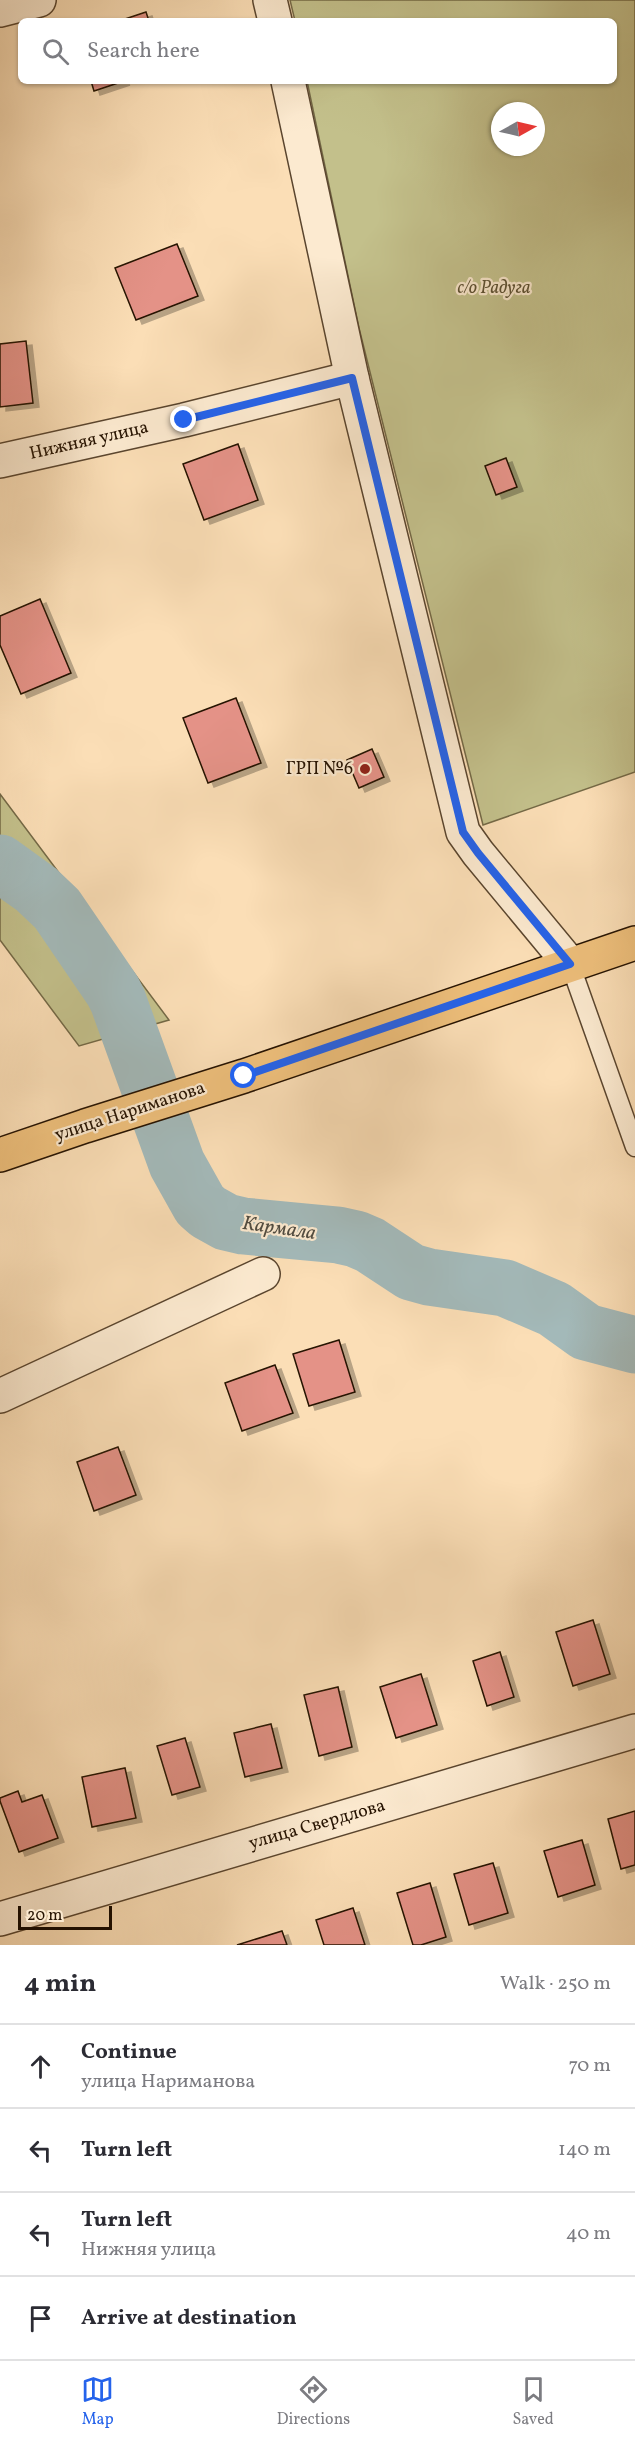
<!DOCTYPE html>
<html lang="en">
<head>
<meta charset="utf-8">
<style>
  body { margin:0; font-family:Vollkorn,serif; background:#f2f2f3; color:#2b2b33 }
  .compass { position:absolute; left:491px; top:102px; width:54px; height:54px; border-radius:50%; background:#fff; box-shadow:0 2px 4px #0004; rotate:82deg }
  .scale { position:absolute; left:18px; bottom:15px; width:94px; box-sizing:border-box; padding-left:6px; border:3px solid #251201; border-top:0; font-size:16px; line-height:21px; white-space:nowrap; color:#251201; -webkit-text-stroke:4px #fcead0; paint-order:stroke }
  .stop { position:absolute; width:18px; height:18px; margin:-14px; border:4px solid #2563eb; border-radius:50%; background:#fff }
  .stop.end { background:#2563eb; border-color:#fff; box-shadow:0 2px 6px #0008 }
  .list { margin:0; padding:0; list-style:none }
  h2 { display:flex; justify-content:space-between; align-items:center; height:78px; margin:0; padding:0 24px; font-size:26px }
  h2 small { font-size:20px; font-weight:400; color:#7c7c81 }
  .list li { display:grid; grid-template-columns:39px 1fr auto; gap:18px; align-items:center; box-sizing:border-box; height:84px; padding:0 24px; border-top:2px solid #e1e1e2 }
  .list b { display:block; font-size:22px; white-space:nowrap }
  .list p { margin:0; font-size:20px; white-space:nowrap; color:#7c7c81 }
  .list em { font-size:20px; font-style:normal; color:#7c7c81 }
  .icon { flex:none; width:33px; height:33px; fill:none; stroke:currentColor; stroke-width:2; stroke-linecap:round; stroke-linejoin:round }
  .map { position:relative; flex:none; width:635px; height:1945px; overflow:hidden }
  .search { position:absolute; background:#fff; box-shadow:0 2px 4px #0004; left:18px; right:18px; top:18px; height:66px; display:flex; align-items:center; gap:15px; box-sizing:border-box; padding:0 21px; border-radius:9px; color:#7c7c81; font-size:22px }
  .sheet { height:414px; background:#fff }
  nav { display:flex; justify-content:space-around; align-items:center; box-sizing:border-box; height:84px; border-top:2px solid #e1e1e2; background:#fff; font-size:16px; color:#7c7c81 }
  nav a { display:grid; justify-items:center; gap:3px }
  nav .on { color:#2563eb }
  .map>svg:first-child { display:block }
</style>
</head>
<body>
<div class="map">
<svg width="635" height="1945" viewBox="0 0 635 1945">
  <defs>
    <filter id="shadow"><feDropShadow dx="6" dy="4" stdDeviation="0" flood-color="#0004"/></filter>
  </defs>
  <rect width="100%" height="100%" fill="#fbdeb6"/>
  <filter id="stains"><feTurbulence type="fractalNoise" baseFrequency=".00333" numOctaves="4"/><feColorMatrix values="0 0 0 0 .2 0 0 0 0 .09 0 0 0 0 .02 0 0 0 .5 -.17"/></filter>
  <radialGradient id="worn" r=".72"><stop offset=".6" stop-color="#630" stop-opacity="0"/><stop offset="1" stop-color="#630" stop-opacity=".3"/></radialGradient>
  <g fill="#c3c08b" stroke="#746946" stroke-width="1.5" fill-rule="evenodd">
    <path d="M 290,0 L 635,0 L 635,772 L 483,825 L 359,328 L 307,81 L 614,81 L 614,21 L 295,21 ZM 500,111 L 536,111 L 536,147 L 500,147 Z"/>
    <path d="M 0,794 L 169,1020 L 79,1046 L 0,940 Z"/>
  </g>
  <g fill="none" stroke-linecap="round" stroke-linejoin="round">
    <path stroke="#a3b9b9" stroke-width="57" d="M 0,863 L 36,889 L 57,909 L 113,991 L 118,1001 L 177,1164 L 200,1205 L 208,1212 L 226,1222 L 243,1226 L 338,1235 L 356,1239 L 370,1245 L 411,1272 L 429,1277 L 505,1288 L 554,1309 L 586,1332 L 635,1345"/>
  </g>
  <g fill="#e49287" stroke="#251201" stroke-width="1.5" filter="url(#shadow)">
    <path d="M 146,12 L 149,21 L 119,21 Z"/>
    <path d="M 91,81 L 124,81 L 94,91 Z"/>
    <path d="M 177,244 L 198,296 L 136,320 L 115,268 Z"/>
    <path d="M 26,341 L 33,403 L 0,407 L 0,344 Z"/>
    <path d="M 238,444 L 258,500 L 204,520 L 183,464 Z"/>
    <path d="M 506,458 L 517,487 L 496,495 L 485,466 Z"/>
    <path d="M 40,599 L 71,673 L 21,694 L 0,645 L 0,616 Z"/>
    <path d="M 236,698 L 261,763 L 208,783 L 183,718 Z"/>
    <path d="M 372,749 L 384,777 L 359,788 L 347,760 Z"/>
    <path d="M 339,1340 L 355,1392 L 309,1406 L 293,1354 Z"/>
    <path d="M 275,1365 L 293,1413 L 242,1431 L 225,1383 Z"/>
    <path d="M 118,1447 L 136,1495 L 94,1511 L 77,1462 Z"/>
    <path d="M 593,1620 L 610,1674 L 573,1686 L 556,1632 Z"/>
    <path d="M 500,1652 L 514,1697 L 487,1706 L 473,1661 Z"/>
    <path d="M 421,1674 L 437,1725 L 396,1738 L 380,1687 Z"/>
    <path d="M 338,1687 L 352,1747 L 319,1756 L 304,1695 Z"/>
    <path d="M 271,1724 L 282,1768 L 245,1777 L 234,1733 Z"/>
    <path d="M 185,1738 L 200,1787 L 172,1795 L 157,1746 Z"/>
    <path d="M 125,1768 L 136,1818 L 92,1827 L 82,1777 Z"/>
    <path d="M 18,1791 L 22,1802 L 42,1795 L 58,1838 L 19,1852 L 0,1801 L 0,1798 Z"/>
    <path d="M 635,1811 L 635,1865 L 621,1869 L 608,1819 Z"/>
    <path d="M 582,1840 L 595,1885 L 558,1897 L 544,1851 Z"/>
    <path d="M 493,1863 L 508,1913 L 469,1925 L 454,1874 Z"/>
    <path d="M 430,1883 L 446,1937 L 421,1945 L 413,1945 L 397,1893 Z"/>
    <path d="M 353,1908 L 365,1945 L 324,1945 L 316,1920 Z"/>
    <path d="M 282,1931 L 287,1945 L 237,1945 Z"/>
  </g>
  <g fill="none" stroke-linecap="round" stroke-linejoin="round">
    <g stroke="#5a452e" stroke-width="21">
      <path id="service" d="M 570,964 L 635,1147"/>
    </g>
    <g stroke="#5a452e" stroke-width="36">
      <g id="minor">
        <path d="M 270,0 L 275,21"/>
        <path d="M 0,10 L 39,0"/>
        <path d="M 288,81 L 352,378 L 463,832 L 478,853 L 570,964"/>
        <path d="M 0,461 L 184,420 L 352,378"/>
        <path d="M 0,1396 L 263,1274"/>
        <path d="M 0,1919 L 635,1731"/>
      </g>
    </g>
    <g stroke="#251201" stroke-width="36">
      <path id="primary" d="M 0,1155 L 85,1126 L 244,1076 L 635,943"/>
    </g>
    <use href="#service" stroke="#fcead0" stroke-width="18"/>
    <use href="#minor" stroke="#fcead0" stroke-width="33"/>
    <use href="#primary" stroke="#eebf7b" stroke-width="33"/>
  </g>
  <g fill="none" stroke-linecap="round" stroke-linejoin="round">
    <path stroke="#2563eb" stroke-width="8" d="M 184,420 L 352,378 L 463,832 L 478,853 L 570,964 L 244,1076"/>
  </g>
  <circle fill="#8f2418" stroke="#fcead0" stroke-width="2" cx="365" cy="769" r="6"/>
  <g text-anchor="middle" dominant-baseline="central" stroke-width="4.5" stroke-linejoin="round" paint-order="stroke">
    <g font-size="18" font-style="italic" fill="#5c4f31" stroke="#fcead0">
      <text x="494" y="288">с/о Радуга</text>
    </g>
    <g font-size="18" fill="#251201" stroke="#fcead0">
      <text transform="translate(89 441) rotate(-13)">Нижняя улица</text>
      <text transform="translate(130 1112) rotate(-18)">улица Нариманова</text>
      <text transform="translate(317 1825) rotate(-16)">улица Свердлова</text>
    </g>
    <g font-size="18" fill="#251201" stroke="#fcead0" text-anchor="end">
      <text x="353" y="769">ГРП №6</text>
    </g>
    <g font-size="20" font-style="italic" fill="#514c41" stroke="#fcead0">
      <text transform="translate(279 1229) rotate(8)">Кармала</text>
    </g>
  </g>
  <rect width="100%" height="100%" filter="url(#stains)"/>
  <rect width="100%" height="100%" fill="url(#worn)"/>
</svg>
<svg class="compass" viewBox="-18 -18 36 36"><path d="M0-13l5 13h-10z" fill="#e53935"/><path d="M0 13l5-13h-10z" fill="#7c7c81"/></svg>
<div class="scale">20 m</div>
<div class="stop" style="left:244px;top:1076px"></div>
<div class="stop end" style="left:184px;top:420px"></div>
<div class="search"><svg class="icon" aria-label="search" viewBox="0 0 24 24"><circle cx="10" cy="10" r="6"/><path d="M15 15l6 6"/></svg>Search here</div>
</div>
<section class="sheet">
<h2>4 min<small>Walk · 250 m</small></h2>
<ul class="list">
<li><svg class="icon" aria-label="ahead" viewBox="0 0 24 24"><path d="M12 20V5M6 11l6-6 6 6"/></svg><div><b>Continue</b><p>улица Нариманова</p></div><em>70 m</em></li>
<li><svg class="icon" aria-label="left" viewBox="0 0 24 24"><path d="M17 20v-9H6M10 6l-5 5 5 5"/></svg><div><b>Turn left</b></div><em>140 m</em></li>
<li><svg class="icon" aria-label="left" viewBox="0 0 24 24"><path d="M17 20v-9H6M10 6l-5 5 5 5"/></svg><div><b>Turn left</b><p>Нижняя улица</p></div><em>40 m</em></li>
<li><svg class="icon" aria-label="arrive" viewBox="0 0 24 24"><path d="M6 21V4h12l-3 4 3 4H6"/></svg><div><b>Arrive at destination</b></div></li>
</ul>
</section>
<nav>
<a class="on"><svg class="icon" aria-label="map" viewBox="0 0 24 24"><path d="M3 6l6-2 6 2 6-2v14l-6 2-6-2-6 2zM9 4v14M15 6v14"/></svg>Map</a>
<a><svg class="icon" aria-label="directions" viewBox="0 0 24 24"><path d="M12 3l9 9-9 9-9-9zM9 14v-3h6M13 9l2 2-2 2"/></svg>Directions</a>
<a><svg class="icon" aria-label="saved" viewBox="0 0 24 24"><path d="M7 4h10v16l-5-4-5 4z"/></svg>Saved</a>
</nav>
</body>
</html>
